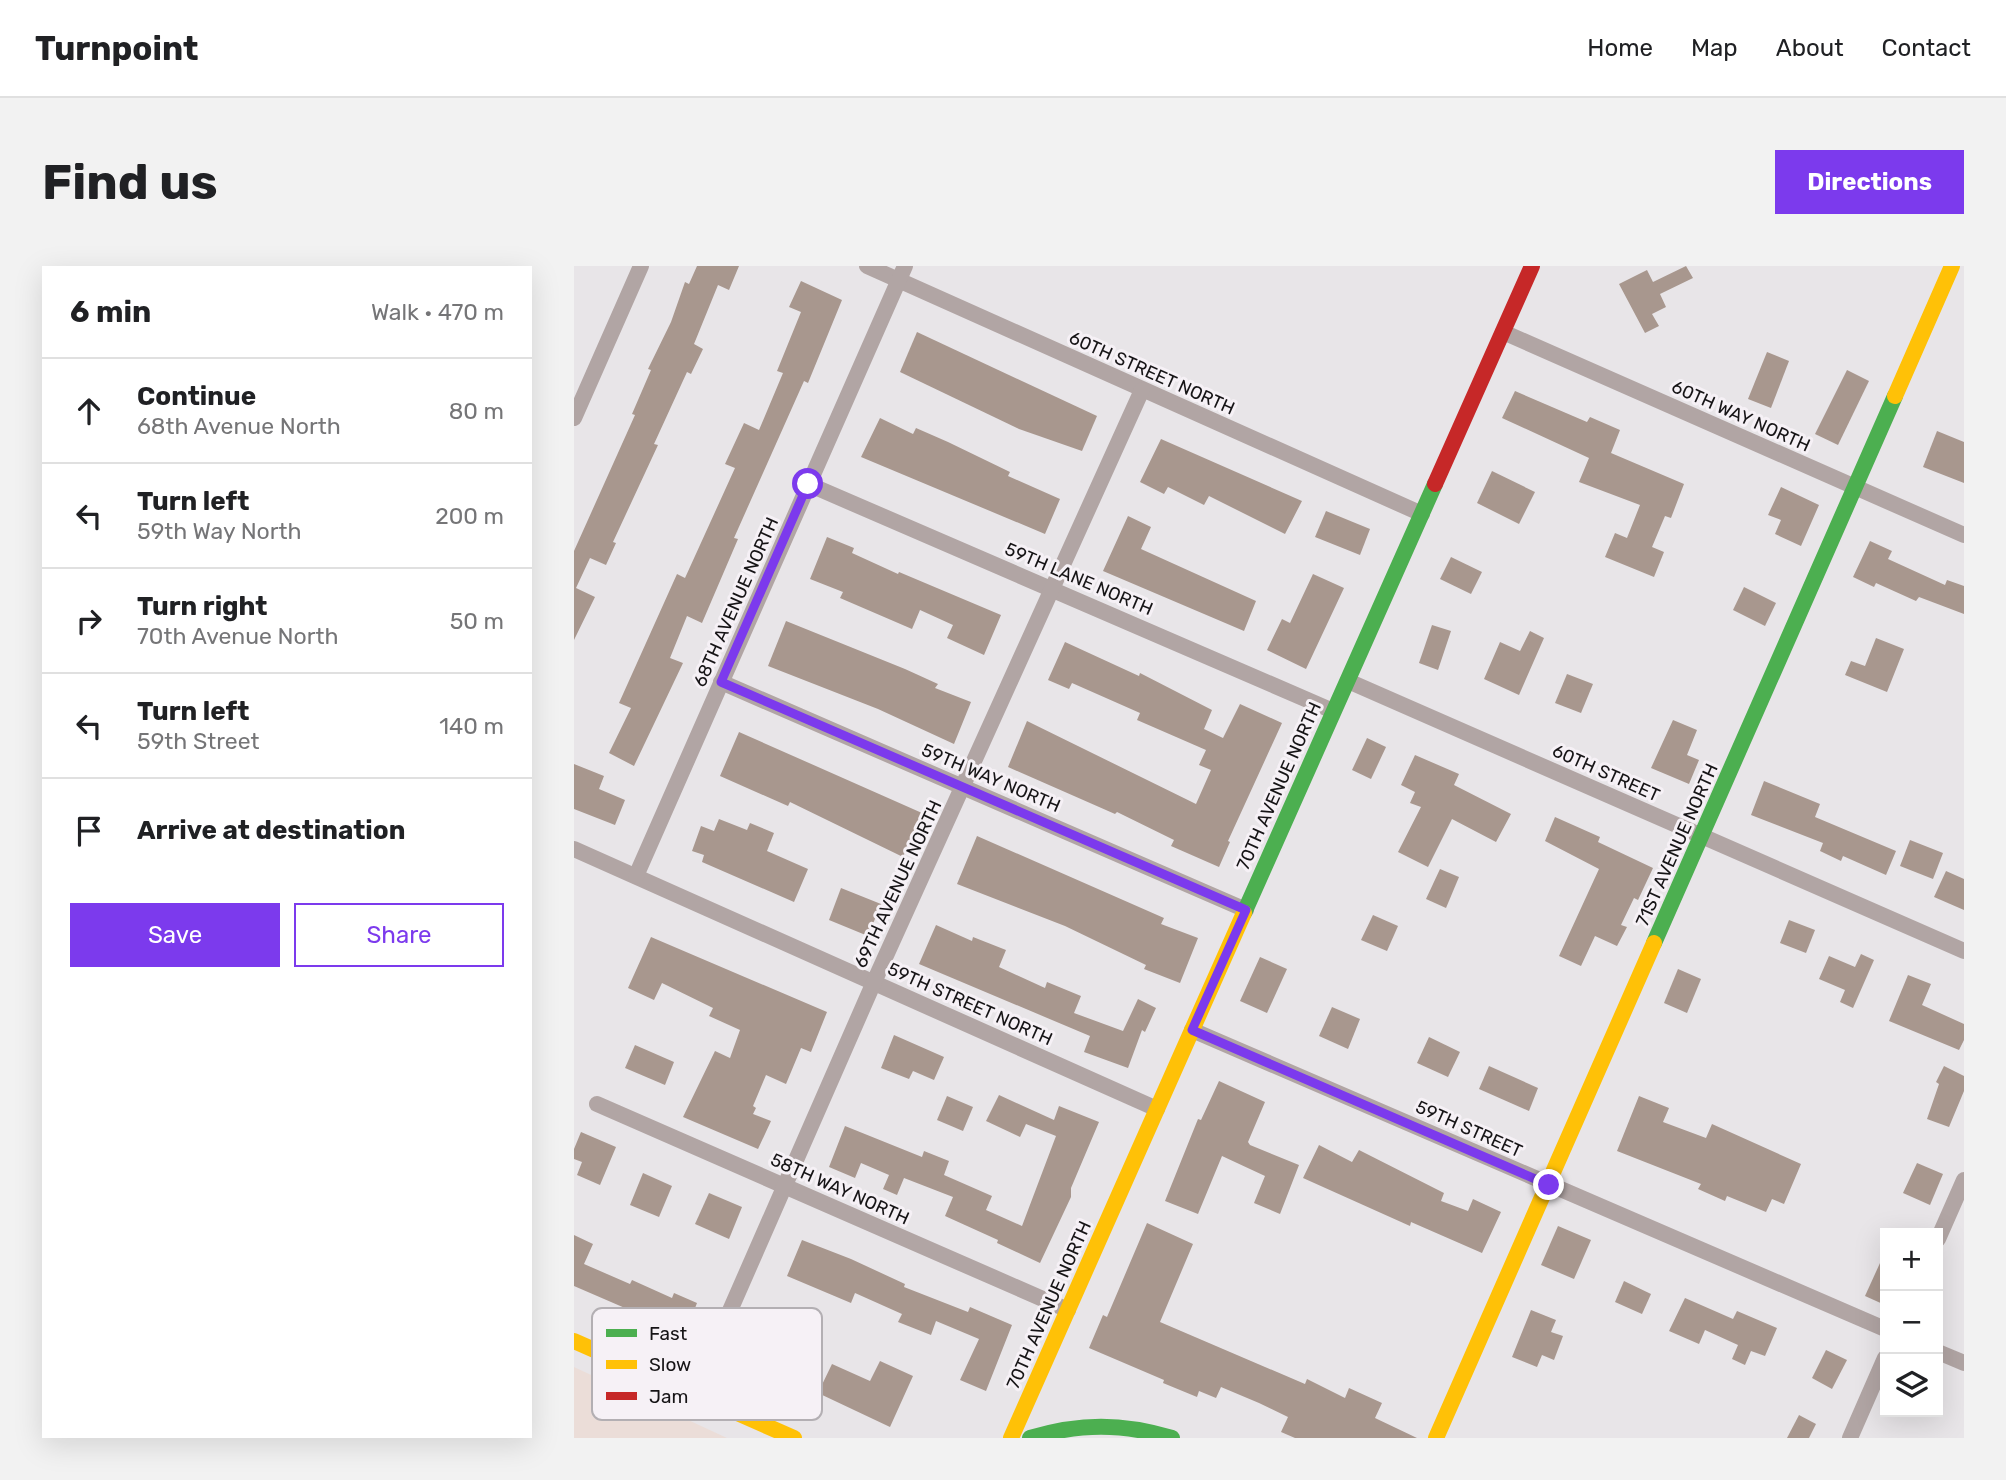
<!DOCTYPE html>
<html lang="en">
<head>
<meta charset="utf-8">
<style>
  body { margin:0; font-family:Rubik,sans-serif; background:#f2f2f2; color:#202124 }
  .controls { position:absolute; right:21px; bottom:21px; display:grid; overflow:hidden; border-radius:0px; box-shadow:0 7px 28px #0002 }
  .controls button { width:63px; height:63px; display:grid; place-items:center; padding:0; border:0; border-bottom:2px solid #e0e0e0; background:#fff; color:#202124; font:35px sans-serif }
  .stop { position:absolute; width:21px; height:21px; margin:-16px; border:5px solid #7c3aed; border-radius:50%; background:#fff }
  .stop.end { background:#7c3aed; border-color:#fff; box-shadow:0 2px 7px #0008 }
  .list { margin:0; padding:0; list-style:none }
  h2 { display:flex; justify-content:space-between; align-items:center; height:91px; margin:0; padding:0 28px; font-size:30px }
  h2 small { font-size:23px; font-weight:400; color:#757577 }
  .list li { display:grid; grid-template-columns:46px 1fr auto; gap:21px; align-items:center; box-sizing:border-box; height:105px; padding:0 28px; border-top:2px solid #e0e0e0 }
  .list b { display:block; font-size:26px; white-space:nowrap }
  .list p { margin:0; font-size:23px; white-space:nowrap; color:#757577 }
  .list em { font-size:23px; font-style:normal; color:#757577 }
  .actions { display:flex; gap:14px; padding:21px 28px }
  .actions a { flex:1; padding:16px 0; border:2px solid #7c3aed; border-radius:0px; text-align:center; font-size:24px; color:#7c3aed }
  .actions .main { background:#7c3aed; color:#fff }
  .icon { flex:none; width:38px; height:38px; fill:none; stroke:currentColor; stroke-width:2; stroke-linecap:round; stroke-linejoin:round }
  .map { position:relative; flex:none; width:1390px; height:1172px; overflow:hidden; border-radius:0px }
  header { display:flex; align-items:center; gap:42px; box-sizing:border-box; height:98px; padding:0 35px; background:#fff; border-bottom:2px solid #e0e0e0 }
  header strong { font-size:33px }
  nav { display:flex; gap:38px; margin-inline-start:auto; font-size:24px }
  .intro { display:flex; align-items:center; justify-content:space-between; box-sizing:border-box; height:168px; padding:0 42px }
  h1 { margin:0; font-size:49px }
  .button { padding:18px 32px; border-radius:0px; background:#7c3aed; color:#fff; font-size:24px; font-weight:700 }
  main { display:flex; gap:42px; padding:0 42px }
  aside { flex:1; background:#fff; border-radius:0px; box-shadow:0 7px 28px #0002 }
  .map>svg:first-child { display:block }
</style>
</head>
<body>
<header>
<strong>Turnpoint</strong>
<nav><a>Home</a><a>Map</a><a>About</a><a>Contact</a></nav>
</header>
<div class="intro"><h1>Find us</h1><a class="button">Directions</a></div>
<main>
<aside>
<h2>6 min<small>Walk · 470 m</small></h2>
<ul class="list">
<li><svg class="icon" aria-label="ahead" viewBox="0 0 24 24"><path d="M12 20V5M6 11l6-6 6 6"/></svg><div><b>Continue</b><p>68th Avenue North</p></div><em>80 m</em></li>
<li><svg class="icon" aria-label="left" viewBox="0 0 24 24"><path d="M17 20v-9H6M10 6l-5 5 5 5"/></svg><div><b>Turn left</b><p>59th Way North</p></div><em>200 m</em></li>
<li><svg class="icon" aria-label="right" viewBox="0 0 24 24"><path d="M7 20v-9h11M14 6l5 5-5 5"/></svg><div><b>Turn right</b><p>70th Avenue North</p></div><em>50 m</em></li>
<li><svg class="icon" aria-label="left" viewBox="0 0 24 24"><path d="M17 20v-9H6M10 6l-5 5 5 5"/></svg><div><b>Turn left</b><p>59th Street</p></div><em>140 m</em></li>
<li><svg class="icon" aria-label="arrive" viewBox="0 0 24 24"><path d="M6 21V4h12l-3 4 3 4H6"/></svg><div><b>Arrive at destination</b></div></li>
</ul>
<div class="actions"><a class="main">Save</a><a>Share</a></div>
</aside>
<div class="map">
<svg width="1390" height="1172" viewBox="0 0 1390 1172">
  <rect width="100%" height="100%" fill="#e8e5e8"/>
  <path fill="#ebddd8" d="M 0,1101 L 153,1172 L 0,1172 Z"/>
  <g fill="#a8978e">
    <path d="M 123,0 L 165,0 L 155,24 L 144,19 L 120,78 L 129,83 L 117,108 L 113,106 L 80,178 L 84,179 L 39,276 L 42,277 L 32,299 L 16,292 L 2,322 L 21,331 L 0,374 L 0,285 L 61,149 L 58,148 L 77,104 L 74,103 L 97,56 L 111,16 L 115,18 Z"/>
    <path d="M 1112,0 L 1119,12 L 1086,28 L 1092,41 L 1078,48 L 1085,60 L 1071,67 L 1045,18 L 1073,4 L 1079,16 Z"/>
    <path d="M 227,15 L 268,34 L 234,117 L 230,115 L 160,272 L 164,273 L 128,357 L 113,350 L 96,392 L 109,397 L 60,500 L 35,487 L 57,442 L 45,437 L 103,308 L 111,312 L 161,202 L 151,198 L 170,157 L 185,164 L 209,107 L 203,105 L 227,46 L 215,41 Z"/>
    <path d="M 343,66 L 523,150 L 508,185 L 445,163 L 326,106 Z"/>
    <path d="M 1193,86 L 1215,95 L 1197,142 L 1174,133 Z"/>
    <path d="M 1273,104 L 1295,115 L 1264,179 L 1241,168 Z"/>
    <path d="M 941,125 L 1013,156 L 1016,151 L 1046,164 L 1037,187 L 1110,218 L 1097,252 L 1091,250 L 1078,281 L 1090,286 L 1080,311 L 1031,291 L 1041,267 L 1053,272 L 1066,239 L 1005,216 L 1015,192 L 928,152 Z"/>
    <path d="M 306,152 L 339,168 L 342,162 L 374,176 L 436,206 L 434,210 L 486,233 L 471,268 L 287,191 Z"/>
    <path d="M 1363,165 L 1390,176 L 1390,217 L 1349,201 Z"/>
    <path d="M 587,173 L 728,235 L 711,268 L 635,230 L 630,239 L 594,221 L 590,228 L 566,216 Z"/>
    <path d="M 918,205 L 961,226 L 945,258 L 903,237 Z"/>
    <path d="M 1207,221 L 1245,239 L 1227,280 L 1201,268 L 1207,254 L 1194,249 Z"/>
    <path d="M 752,245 L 796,263 L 786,289 L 741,271 Z"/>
    <path d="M 554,250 L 577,261 L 567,283 L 682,335 L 670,365 L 529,305 Z"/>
    <path d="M 253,271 L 280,282 L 278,287 L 324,308 L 325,306 L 427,349 L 410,389 L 373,372 L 379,359 L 346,344 L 338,363 L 266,332 L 269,326 L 236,313 Z"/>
    <path d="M 1296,275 L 1318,285 L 1314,293 L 1371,319 L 1373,314 L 1390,320 L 1390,348 L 1345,331 L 1342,335 L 1302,317 L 1300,321 L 1279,311 Z"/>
    <path d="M 877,291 L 908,306 L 897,328 L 866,313 Z"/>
    <path d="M 739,308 L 770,322 L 732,403 L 693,384 L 708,353 L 716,357 Z"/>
    <path d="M 1170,321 L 1202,337 L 1191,360 L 1159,344 Z"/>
    <path d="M 212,355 L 331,403 L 364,418 L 361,422 L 397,436 L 380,478 L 304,443 L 194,400 Z"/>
    <path d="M 858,359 L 877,365 L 864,404 L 845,397 Z"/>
    <path d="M 956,365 L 970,372 L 945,429 L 910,413 L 926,376 L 946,385 Z"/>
    <path d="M 1302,372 L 1330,383 L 1313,426 L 1271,409 L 1277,395 L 1291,400 Z"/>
    <path d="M 491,376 L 565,410 L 566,407 L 638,444 L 630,463 L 649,472 L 666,438 L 708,457 L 654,575 L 656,576 L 645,601 L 597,580 L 600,574 L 543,546 L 541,548 L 434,501 L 453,455 L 622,538 L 637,504 L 625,499 L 632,484 L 563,454 L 566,447 L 498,417 L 495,423 L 474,414 Z"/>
    <path d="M 993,408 L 1019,418 L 1007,447 L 981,437 Z"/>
    <path d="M 1099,454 L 1123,464 L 1113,489 L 1125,494 L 1115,518 L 1077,502 Z"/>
    <path d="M 165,466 L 348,547 L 329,591 L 216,536 L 214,540 L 146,510 Z"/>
    <path d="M 793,472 L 812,481 L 797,513 L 778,504 Z"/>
    <path d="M 841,489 L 885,508 L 880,519 L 937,548 L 922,576 L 878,553 L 854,601 L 824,586 L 847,541 L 836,537 L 841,526 L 827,519 Z"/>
    <path d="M 0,498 L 30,510 L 25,523 L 51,534 L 41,559 L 0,543 Z"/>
    <path d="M 1190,515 L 1246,538 L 1241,551 L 1322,585 L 1312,609 L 1269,590 L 1267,595 L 1246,585 L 1249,577 L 1177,549 Z"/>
    <path d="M 981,551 L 1026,571 L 1024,576 L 1079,602 L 1064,634 L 1060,632 L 1047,659 L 1053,661 L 1043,680 L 1021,670 L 1007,700 L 985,690 L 1025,603 L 971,575 Z"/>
    <path d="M 145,553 L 173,564 L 176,557 L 200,567 L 193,585 L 234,603 L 220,636 L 128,596 L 130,589 L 118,585 L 127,560 L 140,565 Z"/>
    <path d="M 403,570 L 590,652 L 587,658 L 624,672 L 606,717 L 570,703 L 572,699 L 491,660 L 383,618 Z"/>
    <path d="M 1336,574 L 1369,587 L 1359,613 L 1326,600 Z"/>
    <path d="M 866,603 L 885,611 L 872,642 L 852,633 Z"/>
    <path d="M 1372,605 L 1390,613 L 1390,644 L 1360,631 Z"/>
    <path d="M 267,622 L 307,638 L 294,670 L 255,654 Z"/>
    <path d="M 799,649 L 824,660 L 813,685 L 787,674 Z"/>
    <path d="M 1215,654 L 1241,664 L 1232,687 L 1206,677 Z"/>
    <path d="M 362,659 L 398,675 L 399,671 L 432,684 L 425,701 L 471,722 L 473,716 L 507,730 L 500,747 L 549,765 L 564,733 L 582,742 L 571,766 L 568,764 L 554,802 L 510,786 L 516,770 L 345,698 Z"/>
    <path d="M 77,671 L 253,746 L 237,786 L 227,782 L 212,818 L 192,809 L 179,840 L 182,842 L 179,848 L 197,855 L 184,883 L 109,851 L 141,785 L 156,792 L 166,764 L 135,750 L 139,742 L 88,717 L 80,734 L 54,722 Z"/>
    <path d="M 1287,688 L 1300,694 L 1279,742 L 1266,736 L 1271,724 L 1245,713 L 1255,690 L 1281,701 Z"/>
    <path d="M 686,691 L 713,703 L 693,747 L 666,735 Z"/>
    <path d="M 1104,703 L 1127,713 L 1113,747 L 1090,737 Z"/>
    <path d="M 1334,709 L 1357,718 L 1348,739 L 1390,758 L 1390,774 L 1385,784 L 1315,755 Z"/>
    <path d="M 758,741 L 786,753 L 774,783 L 745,770 Z"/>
    <path d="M 320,769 L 370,791 L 360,814 L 339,805 L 335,813 L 307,802 Z"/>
    <path d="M 855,771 L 886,786 L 874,811 L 843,797 Z"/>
    <path d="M 61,779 L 100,796 L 91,819 L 51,802 Z"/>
    <path d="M 915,800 L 964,822 L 955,845 L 905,823 Z"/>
    <path d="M 1370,800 L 1390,810 L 1390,825 L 1375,861 L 1353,853 L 1365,818 L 1362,816 Z"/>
    <path d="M 645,815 L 691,836 L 674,876 L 676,879 L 725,899 L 706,948 L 680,937 L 691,910 L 648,890 L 624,948 L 591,935 L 624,853 L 627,854 Z"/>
    <path d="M 425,829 L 480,854 L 485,840 L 525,856 L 497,922 L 497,931 L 466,997 L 423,977 L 424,974 L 371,950 L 379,931 L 330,912 L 323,929 L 309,923 L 315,909 L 287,897 L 281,912 L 255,901 L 271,860 L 348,891 L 350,885 L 375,895 L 370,909 L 418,930 L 412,944 L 448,960 L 482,870 L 452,858 L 446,871 L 412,855 Z"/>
    <path d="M 373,830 L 399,841 L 389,865 L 363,854 Z"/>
    <path d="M 1065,830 L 1095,842 L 1089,856 L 1132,872 L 1138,858 L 1227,898 L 1210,938 L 1198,933 L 1192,946 L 1153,930 L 1151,935 L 1124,923 L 1127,918 L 1043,885 Z"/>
    <path d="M 7,866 L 42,881 L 26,919 L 3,909 L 8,896 L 0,893 L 0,883 Z"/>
    <path d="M 745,879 L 778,896 L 785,884 L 870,927 L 867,935 L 894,945 L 899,933 L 927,946 L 908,987 L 837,956 L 836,960 L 729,912 Z"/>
    <path d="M 1343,897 L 1369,908 L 1356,939 L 1329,927 Z"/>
    <path d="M 69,907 L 98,920 L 85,951 L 56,939 Z"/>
    <path d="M 135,927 L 168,941 L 155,973 L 121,958 Z"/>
    <path d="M 573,957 L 619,978 L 586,1056 L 731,1118 L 733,1113 L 771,1132 L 775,1122 L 808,1137 L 801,1152 L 843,1172 L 721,1172 L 707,1166 L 714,1151 L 685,1137 L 647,1121 L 642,1132 L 625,1125 L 623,1131 L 589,1117 L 590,1114 L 515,1082 L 529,1049 L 533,1051 Z"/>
    <path d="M 984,960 L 1017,974 L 1000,1013 L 967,999 Z"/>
    <path d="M 0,969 L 19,978 L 10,998 L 56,1018 L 58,1014 L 98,1032 L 100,1027 L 123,1037 L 111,1068 L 0,1020 Z"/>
    <path d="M 228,974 L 277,993 L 331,1018 L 330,1021 L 394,1046 L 396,1041 L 438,1059 L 412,1125 L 386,1114 L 405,1073 L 362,1055 L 357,1069 L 324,1056 L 328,1048 L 281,1027 L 277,1037 L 213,1010 Z"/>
    <path d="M 1311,986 L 1311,1039 L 1291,1030 Z"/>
    <path d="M 1050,1015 L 1077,1028 L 1068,1048 L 1041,1036 Z"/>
    <path d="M 1111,1032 L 1159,1053 L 1163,1045 L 1203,1062 L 1191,1090 L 1177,1085 L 1171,1099 L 1158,1093 L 1164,1079 L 1131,1064 L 1125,1078 L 1095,1065 Z"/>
    <path d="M 957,1044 L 982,1054 L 977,1066 L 989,1070 L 980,1094 L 968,1089 L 963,1101 L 938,1091 Z"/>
    <path d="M 1252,1084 L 1273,1094 L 1258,1123 L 1238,1112 Z"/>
    <path d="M 306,1095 L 339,1110 L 316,1161 L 244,1127 L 258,1098 L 296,1115 Z"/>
    <path d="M 1225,1149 L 1242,1158 L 1235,1172 L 1213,1172 Z"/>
  </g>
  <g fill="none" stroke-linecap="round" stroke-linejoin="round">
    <g stroke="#b1a5a4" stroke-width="16">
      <path d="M 293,0 L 848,248"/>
      <path d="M 929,66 L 1390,269"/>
      <path d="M 0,152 L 67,0"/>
      <path d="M 234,218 L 759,445"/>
      <path d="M 774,415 L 1390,685"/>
      <path d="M 147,416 L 672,644"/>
      <path d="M 0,583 L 583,843"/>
      <path d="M 62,610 L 331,0"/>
      <path d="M 618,764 L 1311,1063"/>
      <path d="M 23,838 L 494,1044"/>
      <path d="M 1364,973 L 1390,914"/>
      <path d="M 1364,1086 L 1390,1097"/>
      <path d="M 119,1129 L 300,716 L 568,124"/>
      <path d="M 1276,1172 L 1311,1092"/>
    </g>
    <g stroke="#4caf50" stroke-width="16">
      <path d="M 670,647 L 861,218"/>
      <path d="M 1080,677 L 1321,130"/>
      <path d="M 456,1172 C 506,1157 548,1157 598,1172"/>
    </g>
    <g stroke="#ffc107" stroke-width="16">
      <path d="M 1321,130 L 1378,0"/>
      <path d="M 0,1075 L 220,1172"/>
      <path d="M 437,1172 L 670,647"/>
      <path d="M 862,1172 L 1080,677"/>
    </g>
    <path stroke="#c62828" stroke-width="16" d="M 861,218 L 958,0"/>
  </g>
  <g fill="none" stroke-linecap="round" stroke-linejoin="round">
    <path stroke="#7c3aed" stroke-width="9" d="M 234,218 L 147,416 L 672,644 L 618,764 L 975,919"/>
  </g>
  <g text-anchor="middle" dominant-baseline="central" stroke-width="6" stroke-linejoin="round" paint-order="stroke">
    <g font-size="18" fill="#161416" stroke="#f6f1f6">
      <text transform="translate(578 107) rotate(24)">60TH STREET NORTH</text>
      <text transform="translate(1167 150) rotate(24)">60TH WAY NORTH</text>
      <text transform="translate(505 313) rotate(23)">59TH LANE NORTH</text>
      <text transform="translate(162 336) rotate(-66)">68TH AVENUE NORTH</text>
      <text transform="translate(1032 507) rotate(24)">60TH STREET</text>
      <text transform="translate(417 512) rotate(23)">59TH WAY NORTH</text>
      <text transform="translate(705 520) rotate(-66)">70TH AVENUE NORTH</text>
      <text transform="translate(1103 579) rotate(-66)">71ST AVENUE NORTH</text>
      <text transform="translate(324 618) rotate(-65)">69TH AVENUE NORTH</text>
      <text transform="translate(396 738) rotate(24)">59TH STREET NORTH</text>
      <text transform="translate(895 863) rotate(24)">59TH STREET</text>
      <text transform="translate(266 923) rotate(24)">58TH WAY NORTH</text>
      <text transform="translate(475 1039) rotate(-66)">70TH AVENUE NORTH</text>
    </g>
  </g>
  <rect x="18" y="1042" width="230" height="112" rx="10" fill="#f6f1f6" stroke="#b3afb3" stroke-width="2"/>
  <rect x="32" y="1063" width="31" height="8" fill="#4caf50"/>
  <rect x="32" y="1094" width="31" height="9" fill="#ffc107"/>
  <rect x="32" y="1126" width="31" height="8" fill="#c62828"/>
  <g font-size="19" fill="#161416">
    <text x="75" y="1074">Fast</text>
    <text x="75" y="1105">Slow</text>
    <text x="75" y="1137">Jam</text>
  </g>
</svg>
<div class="controls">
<button>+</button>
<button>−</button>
<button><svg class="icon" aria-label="layers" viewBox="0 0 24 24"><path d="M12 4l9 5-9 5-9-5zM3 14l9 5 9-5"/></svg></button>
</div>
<div class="stop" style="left:234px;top:218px"></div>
<div class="stop end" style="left:975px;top:919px"></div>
</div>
</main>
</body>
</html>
